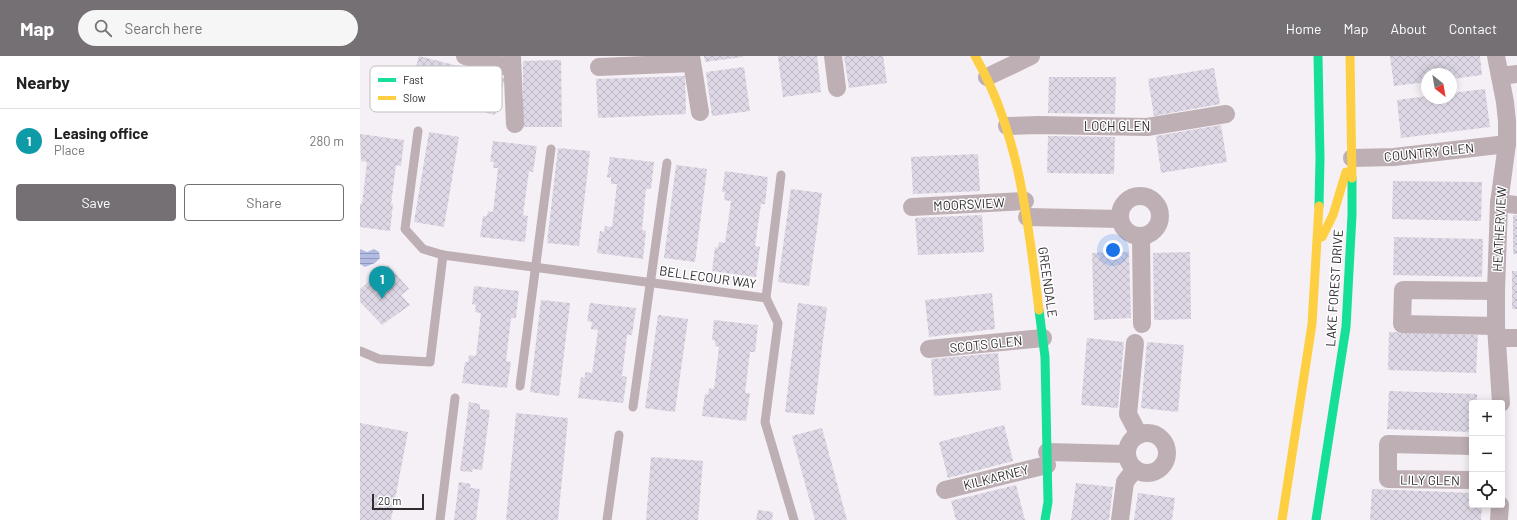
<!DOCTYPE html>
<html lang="en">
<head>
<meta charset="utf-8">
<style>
  body { margin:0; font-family:Barlow,sans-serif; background:#f6f6f6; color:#222 }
  .controls { position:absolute; right:12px; bottom:12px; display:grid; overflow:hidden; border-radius:4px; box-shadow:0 2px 10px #0003 }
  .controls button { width:36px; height:36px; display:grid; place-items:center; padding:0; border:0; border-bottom:1px solid #e0e0e0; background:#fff; color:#222; font:20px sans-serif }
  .compass { position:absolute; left:1061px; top:12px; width:36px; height:36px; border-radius:50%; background:#fff; box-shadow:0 2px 10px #0003; rotate:149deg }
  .scale { position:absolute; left:12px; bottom:10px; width:52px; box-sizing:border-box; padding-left:4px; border:2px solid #2f2b2f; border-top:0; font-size:11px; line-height:14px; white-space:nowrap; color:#2f2b2f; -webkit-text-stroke:3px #fff; paint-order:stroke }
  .you { position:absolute; left:753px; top:194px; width:14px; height:14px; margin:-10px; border:3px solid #fff; border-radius:50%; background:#1a73e8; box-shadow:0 0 0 6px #1a73e833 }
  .badge { display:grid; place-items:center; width:26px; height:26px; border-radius:50%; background:#747074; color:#fff; font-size:13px; font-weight:700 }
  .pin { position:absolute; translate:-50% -33px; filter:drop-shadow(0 1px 2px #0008) }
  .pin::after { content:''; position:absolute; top:21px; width:14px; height:12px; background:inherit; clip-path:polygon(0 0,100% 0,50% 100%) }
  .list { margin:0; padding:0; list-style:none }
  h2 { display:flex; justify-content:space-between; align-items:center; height:52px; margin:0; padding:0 16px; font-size:17px }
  h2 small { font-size:13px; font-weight:400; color:#767676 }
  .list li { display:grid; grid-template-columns:26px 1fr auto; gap:12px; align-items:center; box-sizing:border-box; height:64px; padding:0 16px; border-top:1px solid #e0e0e0 }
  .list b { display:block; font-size:15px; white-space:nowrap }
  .list p { margin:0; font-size:13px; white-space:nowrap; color:#767676 }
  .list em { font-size:13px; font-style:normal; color:#767676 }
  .actions { display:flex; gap:8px; padding:12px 16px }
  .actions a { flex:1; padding:9px 0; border:1px solid #747074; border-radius:4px; text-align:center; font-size:14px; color:#747074 }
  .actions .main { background:#747074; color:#fff }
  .icon { flex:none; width:22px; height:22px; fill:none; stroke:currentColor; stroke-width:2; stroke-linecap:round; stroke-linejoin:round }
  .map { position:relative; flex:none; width:1157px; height:464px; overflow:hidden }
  header { display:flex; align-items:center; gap:24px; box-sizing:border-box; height:56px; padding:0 20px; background:#747074; color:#fff }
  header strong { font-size:19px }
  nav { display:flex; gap:22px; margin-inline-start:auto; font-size:14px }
  .search { width:280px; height:36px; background:#f6f6f6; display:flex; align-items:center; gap:10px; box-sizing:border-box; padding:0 14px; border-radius:22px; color:#767676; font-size:15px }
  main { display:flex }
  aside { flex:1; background:#fff }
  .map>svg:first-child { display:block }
</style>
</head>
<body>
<header>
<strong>Map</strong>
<div class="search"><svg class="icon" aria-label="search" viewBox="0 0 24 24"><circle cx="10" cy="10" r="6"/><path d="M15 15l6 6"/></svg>Search here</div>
<nav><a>Home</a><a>Map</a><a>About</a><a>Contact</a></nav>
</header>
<main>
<aside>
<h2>Nearby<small></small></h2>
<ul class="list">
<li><span class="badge" style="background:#0f9aa8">1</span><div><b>Leasing office</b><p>Place</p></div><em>280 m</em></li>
</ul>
<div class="actions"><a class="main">Save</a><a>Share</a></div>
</aside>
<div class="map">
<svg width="1157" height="464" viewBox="0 0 1157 464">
  <defs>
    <pattern id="water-rules" width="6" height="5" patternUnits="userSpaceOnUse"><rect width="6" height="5" fill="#b2bce4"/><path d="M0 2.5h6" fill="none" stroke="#9199b9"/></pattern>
    <pattern id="building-cross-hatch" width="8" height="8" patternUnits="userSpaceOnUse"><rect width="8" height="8" fill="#ded7e5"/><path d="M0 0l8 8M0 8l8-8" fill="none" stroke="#bfb9c5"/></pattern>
  </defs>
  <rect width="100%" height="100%" fill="#f5f0f5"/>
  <path fill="url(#water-rules)" d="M 0,193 L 7,196 L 14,193 L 19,196 L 20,202 L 15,207 L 5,211 L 0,208 Z"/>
  <g fill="url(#building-cross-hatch)">
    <path d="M 59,0 L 145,22 L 135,59 L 49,36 Z"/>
    <path d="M 344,0 L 383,0 L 383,1 L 345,6 Z"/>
    <path d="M 418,0 L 457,0 L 461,36 L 423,41 Z"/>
    <path d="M 484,0 L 523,0 L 527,27 L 489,32 Z"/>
    <path d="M 1030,0 L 1120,0 L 1122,19 L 1091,23 L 1091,18 L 1067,18 L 1067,26 L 1034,30 Z"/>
    <path d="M 201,4 L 202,71 L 163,71 L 163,5 Z"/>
    <path d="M 384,11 L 390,55 L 352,60 L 346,16 Z"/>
    <path d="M 854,12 L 860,48 L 794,60 L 788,23 Z"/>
    <path d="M 325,20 L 326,58 L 238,62 L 236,23 Z"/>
    <path d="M 689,21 L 756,21 L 755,58 L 688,57 Z"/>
    <path d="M 1125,33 L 1130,71 L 1041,82 L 1037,44 L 1067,40 L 1067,42 L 1091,42 L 1091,37 Z"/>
    <path d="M 861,69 L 867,106 L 801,117 L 796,80 Z"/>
    <path d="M 69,76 L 99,81 L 84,171 L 54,166 Z"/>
    <path d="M 0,78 L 44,84 L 41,110 L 36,109 L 31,148 L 33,148 L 30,175 L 0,171 L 0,148 L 2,148 L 7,106 L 1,105 Z"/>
    <path d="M 688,80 L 755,81 L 754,118 L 687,117 Z"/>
    <path d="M 133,85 L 177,90 L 173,116 L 169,115 L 163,159 L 168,160 L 165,186 L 120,181 L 123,160 L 127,160 L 128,155 L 133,156 L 138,112 L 133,112 L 134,106 L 130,106 Z"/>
    <path d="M 198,92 L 230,95 L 219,190 L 187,187 Z"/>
    <path d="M 618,98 L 620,135 L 553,138 L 551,101 Z"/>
    <path d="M 250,101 L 294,106 L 291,133 L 286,133 L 282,174 L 286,175 L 283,203 L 237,197 L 240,175 L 244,176 L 245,170 L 252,171 L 257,128 L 251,128 L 251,122 L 247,121 Z"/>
    <path d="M 316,109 L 347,113 L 335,206 L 304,202 Z"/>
    <path d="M 365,115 L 408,121 L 405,148 L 401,148 L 395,190 L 400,191 L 396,221 L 352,215 L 355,191 L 358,192 L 359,186 L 365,187 L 371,145 L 364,144 L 365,136 L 362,136 Z"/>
    <path d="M 1033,125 L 1122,126 L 1121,165 L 1032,163 Z"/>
    <path d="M 431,133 L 462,137 L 449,230 L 418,226 Z"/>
    <path d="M 622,159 L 624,196 L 558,199 L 555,162 Z"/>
    <rect x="1153" y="159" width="4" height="39"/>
    <path d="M 1034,181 L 1123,183 L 1122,221 L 1033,219 Z"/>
    <path d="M 750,196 L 769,196 L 771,262 L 734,264 L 732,197 Z"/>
    <path d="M 830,196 L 831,263 L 794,264 L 793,197 Z"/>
    <path d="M 28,209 L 49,233 L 41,239 L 50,249 L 22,269 L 0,246 L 0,233 Z"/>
    <rect x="1152" y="215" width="5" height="38"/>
    <path d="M 114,230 L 159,235 L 156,262 L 151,262 L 146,305 L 151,306 L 147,332 L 102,327 L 105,306 L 108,306 L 109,299 L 116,300 L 121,257 L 115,256 L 116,249 L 112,248 Z"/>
    <path d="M 632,237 L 635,273 L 569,281 L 565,244 Z"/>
    <path d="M 181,244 L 210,247 L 199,340 L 170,336 Z"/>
    <path d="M 230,247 L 276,252 L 272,279 L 267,279 L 262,320 L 267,321 L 263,347 L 218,342 L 221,321 L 225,322 L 225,316 L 232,317 L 238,274 L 231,273 L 232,266 L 227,265 Z"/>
    <path d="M 438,247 L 467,251 L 454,359 L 425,356 Z"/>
    <path d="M 298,259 L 328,263 L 315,356 L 285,352 Z"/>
    <path d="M 354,264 L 398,269 L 395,296 L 390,296 L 385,337 L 390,337 L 386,365 L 342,360 L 345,338 L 348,339 L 349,332 L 354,333 L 359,291 L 355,290 L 355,284 L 352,284 Z"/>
    <path d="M 1029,276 L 1118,279 L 1116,317 L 1028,314 Z"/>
    <path d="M 727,282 L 764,286 L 758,352 L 721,349 Z"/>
    <path d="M 787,286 L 824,289 L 818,356 L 781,352 Z"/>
    <path d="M 638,297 L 641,334 L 574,340 L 571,303 Z"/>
    <path d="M 1029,335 L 1117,338 L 1117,347 L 1112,347 L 1112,376 L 1027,373 Z"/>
    <path d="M 109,346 L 120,348 L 120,353 L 130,354 L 122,414 L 113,413 L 112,416 L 100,415 Z"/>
    <path d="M 156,357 L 208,362 L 198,464 L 146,464 Z"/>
    <path d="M 0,367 L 48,376 L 31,464 L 0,464 Z"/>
    <path d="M 644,369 L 653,405 L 588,422 L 579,386 Z"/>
    <path d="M 462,372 L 487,464 L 455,464 L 432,380 Z"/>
    <path d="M 291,401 L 343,405 L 338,464 L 286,464 Z"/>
    <path d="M 99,426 L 111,428 L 110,432 L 120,433 L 116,464 L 94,464 Z"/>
    <path d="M 716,427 L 753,431 L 749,464 L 711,464 Z"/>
    <path d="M 656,429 L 665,464 L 596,464 L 591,445 Z"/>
    <path d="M 1012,433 L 1112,437 L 1112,449 L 1122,449 L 1121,464 L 1010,464 Z"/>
    <path d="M 778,437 L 815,442 L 812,464 L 774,464 Z"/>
    <path d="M 398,454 L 413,456 L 412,464 L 396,464 Z"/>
  </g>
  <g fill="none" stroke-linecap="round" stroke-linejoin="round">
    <g stroke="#beafb4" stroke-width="9">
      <path d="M 58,75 L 45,173 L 63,193 L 83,199 L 406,242 L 418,267 L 405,366 L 434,464"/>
      <path d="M 406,242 L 421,119"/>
      <path d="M 0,295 L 19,303 L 70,306 L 83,199"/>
      <path d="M 160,330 L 191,93"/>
      <path d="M 273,351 L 307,107"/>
      <path d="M 80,464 L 95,342"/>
      <path d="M 247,464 L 259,379"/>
    </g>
    <g stroke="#beafb4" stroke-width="18">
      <path d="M 105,0 L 152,12"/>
      <path d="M 152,0 L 155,68"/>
      <path d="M 331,0 L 340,56"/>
      <path d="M 473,0 L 477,32"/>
      <path d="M 1136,0 L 1145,46 L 1147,65 L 1147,88 L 1139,147 L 1136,235 L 1136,270 L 1141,347"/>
      <path d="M 239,11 L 332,7"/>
      <path d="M 1140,20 L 1157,18"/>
      <path d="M 627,21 L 671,0"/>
      <path d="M 647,70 L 678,69 L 787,71 L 866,58"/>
      <path d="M 992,102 L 1034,101 L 1147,88"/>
      <circle cx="780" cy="160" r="20"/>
      <path d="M 1139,147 L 1157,149"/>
      <path d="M 552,151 L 665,145"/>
      <path d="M 667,161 L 760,163"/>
      <path d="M 781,180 L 782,268"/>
      <path d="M 1136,270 L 1042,268 L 1043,234 L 1136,235"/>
      <path d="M 1137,282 L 1157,282"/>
      <path d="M 775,287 L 768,358 L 779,379"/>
      <path d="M 569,293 L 683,282"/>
      <circle cx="787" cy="397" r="20"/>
      <path d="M 1112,390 L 1028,388 L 1028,423 L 1112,424"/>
      <path d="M 687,396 L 767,398"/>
      <path d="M 585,434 L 687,409"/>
      <path d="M 760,464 L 765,426 L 775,413"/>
      <path d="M 1139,464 L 1140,449"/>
    </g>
    <g stroke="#16e098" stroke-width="9">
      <path d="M 958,0 L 960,102 L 959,150"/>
      <path d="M 679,254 L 685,301 L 688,446 L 685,464"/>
      <path d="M 956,464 L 986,271 L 992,159 L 992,122"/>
    </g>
    <g stroke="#ffcf43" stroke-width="9">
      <path d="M 615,0 C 660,78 668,167 679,254"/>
      <path d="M 990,0 L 992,122"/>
      <path d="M 962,181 L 973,159 L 986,116"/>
      <path d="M 922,464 L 952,268 L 959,150"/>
    </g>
  </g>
  <g text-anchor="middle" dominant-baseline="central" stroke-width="3" stroke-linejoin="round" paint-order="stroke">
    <g font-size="13" fill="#2f2b2f" stroke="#fff">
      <text x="757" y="70">LOCH GLEN</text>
      <text transform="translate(1069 96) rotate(-6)">COUNTRY GLEN</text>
      <text transform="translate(609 148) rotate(-3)">MOORSVIEW</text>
      <text transform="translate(1139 173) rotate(-87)">HEATHERVIEW</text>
      <text transform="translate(348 221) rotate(8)">BELLECOUR WAY</text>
      <text transform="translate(688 226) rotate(82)">GREENDALE</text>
      <text transform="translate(974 232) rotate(-86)">LAKE FOREST DRIVE</text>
      <text transform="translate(626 288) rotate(-6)">SCOTS GLEN</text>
      <text transform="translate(636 421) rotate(-14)">KILKARNEY</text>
      <text transform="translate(1070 424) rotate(1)">LILY GLEN</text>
    </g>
  </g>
  <rect x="10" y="10" width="132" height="46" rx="6" fill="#fff" stroke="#c1bfc1" stroke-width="1"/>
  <rect x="18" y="22" width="18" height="4" fill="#16e098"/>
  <rect x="18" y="40" width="18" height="4" fill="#ffcf43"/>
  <g font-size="11" fill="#2f2b2f">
    <text x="43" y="28">Fast</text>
    <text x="43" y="46">Slow</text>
  </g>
</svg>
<div class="controls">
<button>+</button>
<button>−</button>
<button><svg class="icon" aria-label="locate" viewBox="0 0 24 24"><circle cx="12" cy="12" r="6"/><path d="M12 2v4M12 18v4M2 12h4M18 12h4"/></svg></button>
</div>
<svg class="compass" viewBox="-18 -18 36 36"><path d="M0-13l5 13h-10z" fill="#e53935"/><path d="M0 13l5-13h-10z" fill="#767676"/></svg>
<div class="scale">20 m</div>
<div class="you"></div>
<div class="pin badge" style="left:22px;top:243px;background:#0f9aa8">1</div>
</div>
</main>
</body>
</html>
